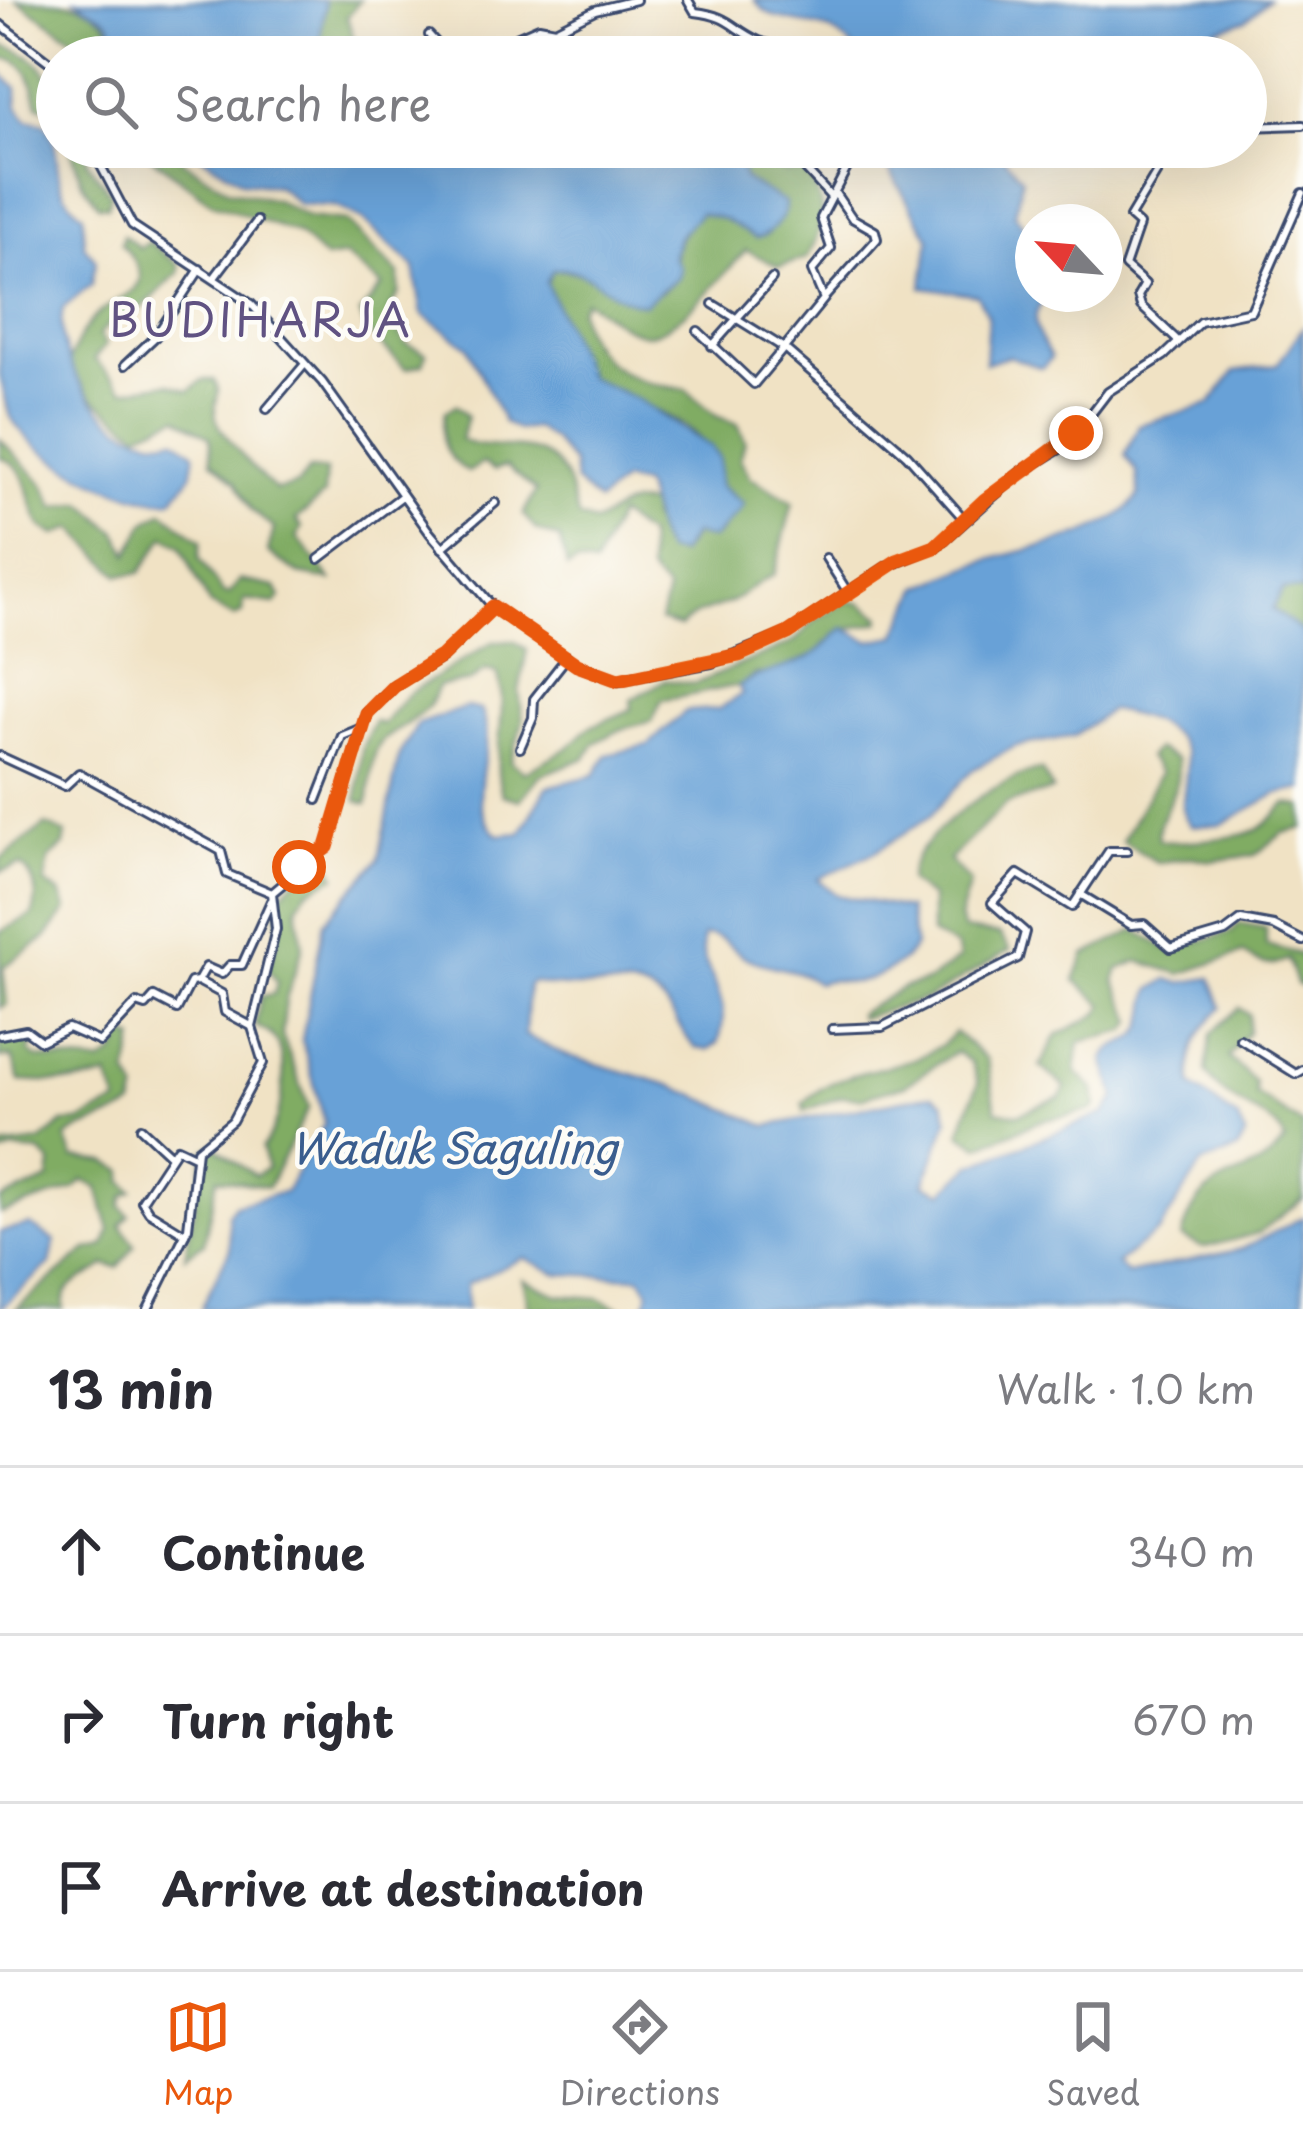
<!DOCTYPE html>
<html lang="en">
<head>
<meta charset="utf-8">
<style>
  body { margin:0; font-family:"Playpen Sans",sans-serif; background:#f7f7f7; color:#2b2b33 }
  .compass { position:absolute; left:1015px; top:204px; width:108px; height:108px; border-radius:50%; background:#fff; box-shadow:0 12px 48px #0002; rotate:296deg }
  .stop { position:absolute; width:36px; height:36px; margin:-27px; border:9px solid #ea580c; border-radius:50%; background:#fff }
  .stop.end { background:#ea580c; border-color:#fff; box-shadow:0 3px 12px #0008 }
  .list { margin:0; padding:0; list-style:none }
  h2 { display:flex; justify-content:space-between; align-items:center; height:156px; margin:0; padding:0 48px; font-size:51px }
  h2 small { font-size:39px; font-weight:400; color:#7c7c81 }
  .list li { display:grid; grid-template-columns:78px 1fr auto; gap:36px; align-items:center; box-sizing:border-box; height:168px; padding:0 48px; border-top:3px solid #e1e1e2 }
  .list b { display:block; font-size:45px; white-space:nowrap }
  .list em { font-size:39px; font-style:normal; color:#7c7c81 }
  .icon { flex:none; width:66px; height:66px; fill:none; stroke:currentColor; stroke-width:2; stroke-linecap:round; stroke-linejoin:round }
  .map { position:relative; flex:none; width:1303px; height:1309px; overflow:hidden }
  .search { position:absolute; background:#fff; box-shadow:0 12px 48px #0002; left:36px; right:36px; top:36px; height:132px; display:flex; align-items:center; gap:30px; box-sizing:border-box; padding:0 42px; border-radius:66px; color:#7c7c81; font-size:45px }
  .sheet { height:660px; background:#fff }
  nav { display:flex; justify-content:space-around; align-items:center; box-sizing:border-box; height:168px; border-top:3px solid #e1e1e2; background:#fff; font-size:33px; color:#7c7c81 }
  nav a { display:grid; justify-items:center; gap:6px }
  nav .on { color:#ea580c }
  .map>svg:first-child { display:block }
</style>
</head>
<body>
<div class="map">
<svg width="1303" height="1309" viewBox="0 0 1303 1309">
  <rect width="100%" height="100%" fill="#fdfcf7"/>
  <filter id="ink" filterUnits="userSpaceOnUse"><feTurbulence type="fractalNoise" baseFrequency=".00833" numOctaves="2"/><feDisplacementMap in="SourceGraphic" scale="24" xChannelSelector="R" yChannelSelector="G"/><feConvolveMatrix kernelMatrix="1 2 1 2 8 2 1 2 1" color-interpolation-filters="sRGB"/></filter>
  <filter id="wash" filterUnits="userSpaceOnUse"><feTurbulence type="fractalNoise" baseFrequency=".004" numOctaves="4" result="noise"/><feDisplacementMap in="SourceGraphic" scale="48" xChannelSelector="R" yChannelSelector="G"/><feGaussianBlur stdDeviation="2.7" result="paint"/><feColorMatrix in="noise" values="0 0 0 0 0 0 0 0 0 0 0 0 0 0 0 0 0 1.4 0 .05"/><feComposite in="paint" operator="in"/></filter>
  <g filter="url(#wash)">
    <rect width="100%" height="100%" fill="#f0e2c4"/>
    <g fill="#80ac63" stroke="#4e6e60" stroke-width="3">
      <path d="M 16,0 C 79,0 98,0 129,57 L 105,57 L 100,48 L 79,42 Z"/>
      <path d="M 323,0 L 360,0 L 347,17 L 354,40 L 367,54 L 417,49 L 432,57 L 316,56 Z"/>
      <path d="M 0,45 C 36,53 57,73 57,111 L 38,105 C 32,83 29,57 0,58 Z"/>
      <path d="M 70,147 L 85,147 L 88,163 L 111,194 L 108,206 L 98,205 L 82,182 Z"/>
      <path d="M 138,147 L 182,147 L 183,161 L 229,190 L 276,200 L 308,217 L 346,221 L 399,274 L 399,293 L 389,310 L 405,343 L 426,353 L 423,364 L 406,369 L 366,330 L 360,313 L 382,286 L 345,256 L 325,259 L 296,233 L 212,203 Z"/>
      <path d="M 479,147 L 605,147 C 574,188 516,171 479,147 Z"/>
      <path d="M 735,147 L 760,147 L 763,162 L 785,173 L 804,172 C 828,200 825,226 807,258 L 779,267 L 746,250 C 728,270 672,338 644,334 C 625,331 602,311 585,300 L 579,309 C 588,364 636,385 685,389 L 716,416 L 738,424 L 745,441 L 740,459 L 751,478 L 793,502 L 774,575 C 760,581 752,587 741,596 C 721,611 696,608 680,627 L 660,621 L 667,591 L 649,572 L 647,536 L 618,515 L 594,566 L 577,563 L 567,568 L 560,539 L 536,530 L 523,514 L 536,491 L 506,466 L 494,470 L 483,463 L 468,472 C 442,455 439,441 445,412 L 456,405 L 467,416 L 461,440 C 497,456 537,433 563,473 C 572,487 573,504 579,518 L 594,523 C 616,512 624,498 652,505 L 650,518 L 680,554 L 695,534 L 718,535 L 743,504 L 719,485 C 712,411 638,414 588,377 L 546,285 L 553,270 C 570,267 635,288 660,293 L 678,277 C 670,246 680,235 700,213 L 724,219 L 756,238 L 768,234 L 778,219 L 740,174 Z"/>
      <path d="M 123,235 L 140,248 L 149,242 L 179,265 L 179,273 C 161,287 150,304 130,317 L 117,315 L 99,335 L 106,345 L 94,359 L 124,390 L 168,383 L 189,391 L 202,380 L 214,380 C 224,394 212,401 216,417 C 219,433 262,479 276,490 L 297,485 L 309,470 L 326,471 L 324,495 L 296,520 L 302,527 L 297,537 L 331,580 L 299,574 L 268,552 L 274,528 L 252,511 L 236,482 L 212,461 L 210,437 L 178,417 L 139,433 L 90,396 L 68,365 C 74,347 84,326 98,314 C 133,286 160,290 121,243 Z"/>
      <path d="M 0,439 L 44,484 L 55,507 L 83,503 L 117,532 L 129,554 L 145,523 L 163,511 L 201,541 L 199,558 L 223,593 L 229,594 L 240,580 L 276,587 L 281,597 L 275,604 L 244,600 L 243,613 L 234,617 L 209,604 L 181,546 L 165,536 L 140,573 L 119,575 L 73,528 L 56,535 L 42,527 C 25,503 33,466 0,458 Z"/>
      <path d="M 1283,589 L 1303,590 L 1303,633 L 1271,609 Z"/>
      <path d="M 847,601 L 861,603 L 881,617 L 880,622 L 839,631 L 816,653 L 774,674 L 756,674 L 739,686 C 731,685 680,699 662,700 L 652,721 L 622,729 L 595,743 L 586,758 L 540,775 L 520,800 L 502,795 C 489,753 511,714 497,673 L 486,670 L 471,681 L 439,686 C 433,693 433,704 425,710 C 378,748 374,729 369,798 L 367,804 L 357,801 L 362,748 L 374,721 L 383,724 L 408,694 L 493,642 L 514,641 L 527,650 L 519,691 L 523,721 L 511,762 L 525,772 L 566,749 L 590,727 L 632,709 L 631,700 L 665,680 L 695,684 L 794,642 L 814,621 Z"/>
      <path d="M 1156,749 L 1177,760 C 1183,795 1154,816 1159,840 C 1174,845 1244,837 1257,830 C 1269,824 1276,812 1287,804 L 1303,806 L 1303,828 L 1283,833 L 1255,855 L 1211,861 L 1191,857 L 1158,863 L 1122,841 L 1160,773 L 1148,757 Z"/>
      <path d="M 1041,770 L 1053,790 L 1006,804 L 949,860 L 970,883 L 959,919 L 964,930 L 1000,935 L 1010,950 L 929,998 L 860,1018 L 858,1014 L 904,987 L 928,981 L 959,959 L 956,947 L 931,934 L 931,898 L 909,881 C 907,841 1003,773 1041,770 Z"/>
      <path d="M 46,825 L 66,834 L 64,846 L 49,859 L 45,883 L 60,893 L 67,910 L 46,938 L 3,967 L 7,1004 L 0,1008 L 0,932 L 32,915 C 39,898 36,877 21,865 L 0,872 L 0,859 Z"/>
      <path d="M 329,862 L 336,876 L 307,891 L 297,906 L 303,947 L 286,999 L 282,1035 L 309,1107 L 268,1187 L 217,1178 L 204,1243 L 185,1256 L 205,1150 L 213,1145 L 255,1176 L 267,1168 L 262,1148 C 280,1127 295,1059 271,1035 C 267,1031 260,1029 255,1025 L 261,996 L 274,994 L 277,982 L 268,969 L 279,938 L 276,900 L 296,878 Z"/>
      <path d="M 1239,923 L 1266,928 L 1266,945 L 1303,955 L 1303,987 L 1296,984 L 1288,959 C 1270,969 1258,964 1243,953 L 1181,974 L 1138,961 L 1119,969 L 1115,981 L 1134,1021 L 1127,1031 L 1080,1042 L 1076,1072 L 1094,1089 L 1096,1107 L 1090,1111 L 1040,1121 L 979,1146 L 960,1133 L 978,1082 L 971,1062 L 956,1052 L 905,1085 L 860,1098 L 842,1096 L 804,1111 L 803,1104 C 842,1059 917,1078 955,1032 L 987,1059 L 996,1110 L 1018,1114 L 1061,1097 L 1065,1087 L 1040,1066 L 1057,1035 L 1097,1015 L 1104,1005 L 1075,980 L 1085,955 L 1136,930 L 1169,950 L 1232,932 Z"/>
      <path d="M 1239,1008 L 1249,1015 L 1248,1032 L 1228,1057 L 1255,1082 L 1256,1094 L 1303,1125 L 1303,1199 L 1259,1233 L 1203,1248 L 1182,1237 C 1202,1162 1250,1189 1285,1141 C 1275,1111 1224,1108 1206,1071 L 1211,1034 Z"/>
      <path d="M 125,1035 L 135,1039 L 128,1074 L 137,1091 L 133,1107 C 112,1120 85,1123 66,1138 L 74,1158 L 107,1162 L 124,1171 L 123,1181 L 133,1191 L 124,1196 L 121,1206 L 129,1215 L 121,1225 L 135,1245 L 118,1268 L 105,1265 C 91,1279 59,1281 64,1309 L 16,1309 L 87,1250 L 104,1246 L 110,1231 L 98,1188 L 83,1180 L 74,1189 L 0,1214 L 0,1200 L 49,1180 L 51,1163 L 40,1152 L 13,1150 L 0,1155 L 0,1147 L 40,1142 L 63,1123 L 79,1122 L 118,1103 L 108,1076 C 92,1085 41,1082 20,1081 L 12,1057 L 0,1058 L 0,1045 L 22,1037 L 35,1042 L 29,1051 L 36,1058 L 101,1063 L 114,1055 Z"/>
      <path d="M 523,1279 L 558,1295 L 598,1298 L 623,1309 L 529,1309 Z"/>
    </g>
    <g fill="#68a1d7" stroke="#42689a" stroke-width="3">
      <path d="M 76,0 L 323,0 L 325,5 L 317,57 L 129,57 L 108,20 Z"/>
      <path d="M 754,0 L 1268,0 L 1245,20 L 1196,36 L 1188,57 L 860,57 C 826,7 782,37 754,0 Z"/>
      <path d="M 0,72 L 17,88 L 18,106 L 27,119 L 45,123 C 68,159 44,182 83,214 L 84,246 L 96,260 L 91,285 L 63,308 C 51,364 114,453 175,438 L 195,453 L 191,476 L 172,500 C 126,504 29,457 9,413 C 5,401 3,387 0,375 Z"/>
      <path d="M 186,147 L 479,147 C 515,172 575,187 605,147 L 735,147 L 744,179 L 785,203 C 786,217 770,236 756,238 L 724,219 L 700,213 L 678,237 L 673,256 L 680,268 L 678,277 L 644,304 C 610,302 588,263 553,270 L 546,282 L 588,377 L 637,399 L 711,447 L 719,458 L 719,486 L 743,504 L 740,510 L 712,539 L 694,534 L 679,554 L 666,552 C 650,530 655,507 642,485 L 623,481 L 598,502 L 575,482 L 573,464 L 553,440 L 535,428 L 518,430 L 504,423 L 467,346 L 422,314 L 414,267 L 362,219 L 335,206 L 299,204 L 278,186 L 244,182 Z"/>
      <path d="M 876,147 L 1011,147 L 1003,157 L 1022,178 L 1015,214 L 1033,240 L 1033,294 L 1081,294 L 1069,302 L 1043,302 C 1026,321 1041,338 1051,358 L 1042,368 L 1008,356 L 985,363 L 988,316 L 977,295 L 922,287 L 930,239 Z"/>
      <path d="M 1303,327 L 1303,590 L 1283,589 L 1272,609 L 1303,633 L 1303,789 L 1277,794 L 1220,825 L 1192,826 C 1159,798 1238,732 1110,710 L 1074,736 L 1016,746 L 972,770 L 928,818 L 875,852 L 818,879 L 837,895 L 908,909 L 915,946 C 906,963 875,980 856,982 C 841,983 835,977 817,983 C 793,965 769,970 745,957 C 728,947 723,933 703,936 C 696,972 736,990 718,1043 L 708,1050 L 696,1048 C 679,1033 675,1009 655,995 C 632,978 567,994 533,982 L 528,985 L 525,1035 L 565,1055 L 670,1085 L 767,1126 L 933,1094 L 944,1102 L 948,1120 L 924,1184 L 943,1192 L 972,1165 L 1104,1114 L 1116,1098 L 1104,1060 C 1113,1042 1122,1047 1135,1037 C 1150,1026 1146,1004 1151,990 L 1168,979 L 1180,983 L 1211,978 L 1222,1008 C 1198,1028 1187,1056 1192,1086 L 1238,1119 L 1246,1135 L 1237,1150 L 1202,1164 L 1160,1230 L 1117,1263 L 1127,1274 L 1242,1249 L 1303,1217 L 1303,1309 L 645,1309 L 649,1290 L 641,1277 L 558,1274 L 524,1258 L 466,1284 L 467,1309 L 201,1309 L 230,1249 L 228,1214 L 234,1205 L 285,1192 L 325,1123 L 302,1040 L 324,922 L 379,859 L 399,755 L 418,724 L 467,707 L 481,710 C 501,750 458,798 498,835 L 521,833 L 547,787 L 595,775 L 607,755 L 648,745 L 686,711 L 719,709 L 742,694 L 739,686 C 761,670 789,670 813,655 C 825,648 833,636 844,628 L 870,641 L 896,636 L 920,587 C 941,579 961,569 983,562 C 1029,547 1110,538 1139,495 L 1137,472 L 1125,455 L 1139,425 L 1210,404 L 1235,371 L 1277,365 Z"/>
      <path d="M 30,1225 L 55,1241 L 50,1264 L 0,1309 L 0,1232 Z"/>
    </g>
  </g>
  <g filter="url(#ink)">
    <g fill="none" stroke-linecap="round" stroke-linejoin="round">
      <g stroke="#3b4a6d" stroke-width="12">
        <g id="minor">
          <path d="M 688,0 L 695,12 C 730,16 731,28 759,41 C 777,49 793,41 806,57"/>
          <path d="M 0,24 L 57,68"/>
          <path d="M 429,35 L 449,57"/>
          <path d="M 471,57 L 539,27 L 555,30 L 595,10 L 636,0"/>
          <path d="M 1246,127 L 1303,125"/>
          <path d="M 91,147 L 132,225 L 251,304 L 322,382 L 430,533 L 493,607 L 577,665 L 618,680 L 712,663 L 788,633 L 886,567 L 937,546 L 1021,472 L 1068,444 L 1108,392 L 1164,356 L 1200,322 L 1251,311 L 1303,193"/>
          <path d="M 785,147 L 831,197"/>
          <path d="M 840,147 L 847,168 L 821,218 L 831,248 L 812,271 L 824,299 L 784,348 L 907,455 L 964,519"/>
          <path d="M 1172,147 L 1130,217 L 1139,225 L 1125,266 L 1145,284 L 1138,296 L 1141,306 L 1178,341"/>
          <path d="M 1128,160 L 1139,147"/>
          <path d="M 214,278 L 257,221"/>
          <path d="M 824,298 L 877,239 L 875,231 L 852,218 L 835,193"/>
          <path d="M 698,331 L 754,384 L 784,348 L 713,304"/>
          <path d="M 712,346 L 772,279"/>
          <path d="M 125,365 L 156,336 L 200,269"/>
          <path d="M 267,409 L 305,364"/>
          <path d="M 442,548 L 495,503"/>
          <path d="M 826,558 L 847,591"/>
          <path d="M 319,559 L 402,496"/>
          <path d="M 520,748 L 533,718 L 534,699 L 567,657"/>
          <path d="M 0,756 L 65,786 L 79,773 L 221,851 L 227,874 L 272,893"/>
          <path d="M 317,800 L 342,736 L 359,729"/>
          <path d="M 1080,894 L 1131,925 L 1144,924 L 1171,948 L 1225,932 L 1241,920 L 1274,926 L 1303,941"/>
          <path d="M 251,1026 L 225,1012 L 222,994 L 198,981 L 206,967 L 222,974 L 230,965 L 242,965 L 271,901"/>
          <path d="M 832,1029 L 882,1027 L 1018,958 L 1025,932 L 992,903 L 1018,874 L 1072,907 L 1109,851 L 1127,851"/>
          <path d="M 0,1035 L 26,1030 L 41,1041 L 68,1028 L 100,1042 L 137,1003 L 146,1006 L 154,997 L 177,1009 L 191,982 L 198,981"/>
          <path d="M 1240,1039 L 1296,1074 L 1303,1070"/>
          <path d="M 141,1128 L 171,1156"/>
          <path d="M 185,1234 L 149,1212 L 142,1201 L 177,1148 L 194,1156"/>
          <path d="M 148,1309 L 188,1228 L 197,1150 L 232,1121 L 263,1063 L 252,1027 L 276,929 L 272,893 L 327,847 L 367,713 L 394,686 L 442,657 L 493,607"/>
        </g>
      </g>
      <use href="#minor" stroke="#fff" stroke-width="6"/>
    </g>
  </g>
  <g fill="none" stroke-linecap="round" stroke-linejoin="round" filter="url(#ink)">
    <path stroke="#ea580c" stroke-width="15" d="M 299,867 L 327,847 L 367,713 L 394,686 L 442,656 L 493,607 L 577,665 L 618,680 L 739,655 L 788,633 L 897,561 L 935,547 L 985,500 L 1076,433"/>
  </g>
  <g text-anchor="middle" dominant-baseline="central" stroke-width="9" stroke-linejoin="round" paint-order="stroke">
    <g font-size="42" font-style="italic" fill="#3a5d8e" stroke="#fdfcf7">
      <text x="454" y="1146">Waduk Saguling</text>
    </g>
    <g font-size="45" letter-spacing="3" fill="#605282" stroke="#fdfcf7">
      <text x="261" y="318">BUDIHARJA</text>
    </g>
  </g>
</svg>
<svg class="compass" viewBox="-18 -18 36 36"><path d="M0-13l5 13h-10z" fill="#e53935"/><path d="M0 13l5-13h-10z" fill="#7c7c81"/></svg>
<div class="stop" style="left:299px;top:867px"></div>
<div class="stop end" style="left:1076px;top:433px"></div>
<div class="search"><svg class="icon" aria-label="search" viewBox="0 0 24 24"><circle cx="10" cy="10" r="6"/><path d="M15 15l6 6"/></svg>Search here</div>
</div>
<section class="sheet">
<h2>13 min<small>Walk · 1.0 km</small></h2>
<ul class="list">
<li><svg class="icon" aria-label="ahead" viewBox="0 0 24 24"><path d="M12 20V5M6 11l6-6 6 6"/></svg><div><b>Continue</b></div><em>340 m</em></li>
<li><svg class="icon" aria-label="right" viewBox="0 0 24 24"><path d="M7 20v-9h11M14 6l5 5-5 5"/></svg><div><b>Turn right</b></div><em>670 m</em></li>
<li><svg class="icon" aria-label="arrive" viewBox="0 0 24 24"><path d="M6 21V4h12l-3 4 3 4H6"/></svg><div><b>Arrive at destination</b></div></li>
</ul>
</section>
<nav>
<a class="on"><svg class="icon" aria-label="map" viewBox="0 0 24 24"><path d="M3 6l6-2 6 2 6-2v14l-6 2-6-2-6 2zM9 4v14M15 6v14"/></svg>Map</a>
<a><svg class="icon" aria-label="directions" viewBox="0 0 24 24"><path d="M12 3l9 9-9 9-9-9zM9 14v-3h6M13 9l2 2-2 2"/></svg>Directions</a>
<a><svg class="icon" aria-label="saved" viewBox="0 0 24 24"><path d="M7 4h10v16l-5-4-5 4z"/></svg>Saved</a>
</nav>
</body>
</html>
